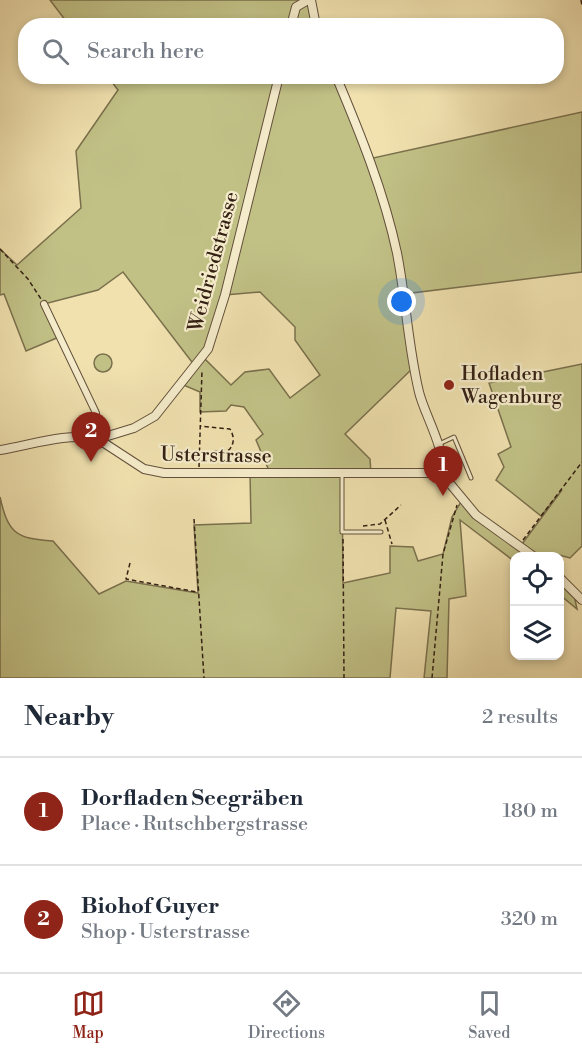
<!DOCTYPE html>
<html lang="en">
<head>
<meta charset="utf-8">
<style>
  body { margin:0; font-family:"Libre Bodoni",serif; background:#f2f2f3; color:#1f2937 }
  .controls { position:absolute; right:18px; bottom:18px; display:grid; overflow:hidden; border-radius:12px; box-shadow:0 3px 9px #0003 }
  .controls button { width:54px; height:54px; display:grid; place-items:center; padding:0; border:0; border-bottom:2px solid #e0e1e3; background:#fff; color:#1f2937; font:30px sans-serif }
  .you { position:absolute; left:402px; top:302px; width:21px; height:21px; margin:-15px; border:4px solid #fff; border-radius:50%; background:#1a73e8; box-shadow:0 0 0 9px #1a73e833 }
  .badge { display:grid; place-items:center; width:39px; height:39px; border-radius:50%; background:#8f2418; color:#fff; font-size:20px; font-weight:700 }
  .pin { position:absolute; translate:-50% -50px; filter:drop-shadow(0 2px 3px #0008) }
  .pin::after { content:''; position:absolute; top:32px; width:21px; height:18px; background:inherit; clip-path:polygon(0 0,100% 0,50% 100%) }
  .list { margin:0; padding:0; list-style:none }
  h2 { display:flex; justify-content:space-between; align-items:center; height:78px; margin:0; padding:0 24px; font-size:26px }
  h2 small { font-size:20px; font-weight:400; color:#747a83 }
  .list li { display:grid; grid-template-columns:39px 1fr auto; gap:18px; align-items:center; box-sizing:border-box; height:108px; padding:0 24px; border-top:2px solid #e0e1e3 }
  .list b { display:block; font-size:22px; white-space:nowrap }
  .list p { margin:0; font-size:20px; white-space:nowrap; color:#747a83 }
  .list em { font-size:20px; font-style:normal; color:#747a83 }
  .icon { flex:none; width:33px; height:33px; fill:none; stroke:currentColor; stroke-width:2; stroke-linecap:round; stroke-linejoin:round }
  .map { position:relative; flex:none; width:582px; height:678px; overflow:hidden }
  .search { position:absolute; background:#fff; box-shadow:0 3px 9px #0003; left:18px; right:18px; top:18px; height:66px; display:flex; align-items:center; gap:15px; box-sizing:border-box; padding:0 21px; border-radius:24px; color:#747a83; font-size:22px }
  .sheet { height:294px; background:#fff }
  nav { display:flex; justify-content:space-around; align-items:center; box-sizing:border-box; height:84px; border-top:2px solid #e0e1e3; background:#fff; font-size:16px; color:#747a83 }
  nav a { display:grid; justify-items:center; gap:3px }
  nav .on { color:#8f2418 }
  .map>svg:first-child { display:block }
</style>
</head>
<body>
<div class="map">
<svg width="582" height="678" viewBox="0 0 582 678">
  <rect width="100%" height="100%" fill="#f0e1af"/>
  <filter id="stains"><feTurbulence type="fractalNoise" baseFrequency=".00333" numOctaves="4"/><feColorMatrix values="0 0 0 0 .2 0 0 0 0 .09 0 0 0 0 .02 0 0 0 .5 -.17"/></filter>
  <radialGradient id="worn" r=".72"><stop offset=".6" stop-color="#630" stop-opacity="0"/><stop offset="1" stop-color="#630" stop-opacity=".3"/></radialGradient>
  <g fill="#c1c186" stroke="#7a704d" stroke-width="1.5" fill-rule="evenodd">
    <path d="M 50,0 L 311,0 L 316,25 L 69,25 Z"/>
    <path d="M 108,77 L 336,77 L 369,159 L 582,112 L 582,272 L 404,294 L 414,367 L 345,434 L 370,459 L 371,473 L 342,473 L 343,583 L 390,573 L 390,546 L 413,547 L 418,561 L 443,554 L 452,517 L 462,500 L 533,556 L 514,556 L 514,561 L 460,520 L 466,596 L 449,599 L 447,678 L 424,678 L 431,611 L 396,608 L 390,678 L 0,678 L 0,497 C 8,533 16,539 53,541 L 99,594 L 126,581 L 198,593 L 194,525 L 251,523 L 250,473 L 270,473 L 256,440 L 263,434 L 244,407 L 231,405 L 226,411 L 200,412 L 200,392 L 181,384 L 195,366 L 123,272 L 98,290 L 44,304 L 59,337 L 26,351 L 4,294 L 0,295 L 0,249 L 17,265 L 81,208 L 76,151 L 118,90 ZM 260,292 L 295,327 L 295,340 L 320,375 L 290,398 L 269,369 L 245,372 L 231,385 L 203,357 L 225,295 Z"/>
    <circle cx="103" cy="363" r="9"/>
    <path d="M 582,364 L 582,546 L 570,558 L 559,555 L 535,556 L 522,544 L 562,490 L 541,516 L 496,480 L 504,467 L 498,454 L 511,447 L 489,383 Z"/>
    <path d="M 560,578 L 573,590 L 577,609 L 560,595 Z"/>
  </g>
  <g fill="none" stroke-linecap="round" stroke-linejoin="round">
    <g stroke="#63503b" stroke-width="5">
      <g id="service">
        <path d="M 439,444 L 454,437 L 471,478"/>
        <path d="M 342,475 L 342,532 L 381,532"/>
      </g>
    </g>
    <g stroke="#63503b" stroke-width="8">
      <path id="minor" d="M 44,304 L 96,413 L 98,439"/>
    </g>
    <g stroke="#63503b" stroke-width="10">
      <g id="tertiary">
        <path d="M 311,0 L 316,26"/>
        <path d="M 291,26 L 296,7 L 308,0"/>
        <path d="M 336,76 C 360,133 384,192 397,253 C 406,299 408,346 419,392 C 424,414 448,453 441,474"/>
        <path d="M 98,439 L 134,428 L 155,416 L 208,349 L 225,295 L 279,76"/>
        <path d="M 0,450 C 31,445 67,432 98,439 L 144,469 L 164,473 L 437,473 L 447,480 L 476,515 L 533,556"/>
        <path d="M 560,578 L 582,600"/>
      </g>
    </g>
    <g stroke="#342014" stroke-width="1.5" stroke-dasharray="4.5 3" stroke-linecap="butt">
      <path d="M 581,0 L 582,6"/>
      <path d="M 0,249 L 28,279 L 41,299"/>
      <path d="M 200,459 L 214,451 L 229,450 C 235,443 234,436 230,429 L 200,426"/>
      <path d="M 199,467 L 202,370"/>
      <path d="M 194,519 L 204,678"/>
      <path d="M 385,520 L 392,544"/>
      <path d="M 363,526 L 380,524 L 401,505"/>
      <path d="M 343,539 L 344,678"/>
      <path d="M 523,540 L 582,462"/>
      <path d="M 130,563 L 126,579 L 197,592"/>
      <path d="M 432,678 L 443,554 L 457,505"/>
    </g>
    <use href="#service" stroke="#f5eccb" stroke-width="3"/>
    <use href="#minor" stroke="#f5eccb" stroke-width="6"/>
    <use href="#tertiary" stroke="#f5eccb" stroke-width="8"/>
  </g>
  <circle fill="#8f2418" stroke="#f5eccb" stroke-width="2" cx="449" cy="385" r="6"/>
  <g text-anchor="middle" dominant-baseline="central" stroke-width="4.5" stroke-linejoin="round" paint-order="stroke">
    <g font-size="20" fill="#342014" stroke="#f5eccb">
      <text transform="translate(214 262) rotate(-75)">Weidriedstrasse</text>
      <text transform="translate(216 456) rotate(1)">Usterstrasse</text>
    </g>
    <g font-size="20" fill="#342014" stroke="#f5eccb" text-anchor="start">
      <text x="461" y="374">Hofladen<tspan x="461" dy="23">Wagenburg</tspan></text>
    </g>
  </g>
  <rect width="100%" height="100%" filter="url(#stains)"/>
  <rect width="100%" height="100%" fill="url(#worn)"/>
</svg>
<div class="controls">
<button><svg class="icon" aria-label="locate" viewBox="0 0 24 24"><circle cx="12" cy="12" r="6"/><path d="M12 2v4M12 18v4M2 12h4M18 12h4"/></svg></button>
<button><svg class="icon" aria-label="layers" viewBox="0 0 24 24"><path d="M12 4l9 5-9 5-9-5zM3 14l9 5 9-5"/></svg></button>
</div>
<div class="you"></div>
<div class="pin badge" style="left:443px;top:496px">1</div>
<div class="pin badge" style="left:91px;top:462px">2</div>
<div class="search"><svg class="icon" aria-label="search" viewBox="0 0 24 24"><circle cx="10" cy="10" r="6"/><path d="M15 15l6 6"/></svg>Search here</div>
</div>
<section class="sheet">
<h2>Nearby<small>2 results</small></h2>
<ul class="list">
<li><span class="badge">1</span><div><b>Dorfladen Seegräben</b><p>Place · Rutschbergstrasse</p></div><em>180 m</em></li>
<li><span class="badge">2</span><div><b>Biohof Guyer</b><p>Shop · Usterstrasse</p></div><em>320 m</em></li>
</ul>
</section>
<nav>
<a class="on"><svg class="icon" aria-label="map" viewBox="0 0 24 24"><path d="M3 6l6-2 6 2 6-2v14l-6 2-6-2-6 2zM9 4v14M15 6v14"/></svg>Map</a>
<a><svg class="icon" aria-label="directions" viewBox="0 0 24 24"><path d="M12 3l9 9-9 9-9-9zM9 14v-3h6M13 9l2 2-2 2"/></svg>Directions</a>
<a><svg class="icon" aria-label="saved" viewBox="0 0 24 24"><path d="M7 4h10v16l-5-4-5 4z"/></svg>Saved</a>
</nav>
</body>
</html>
